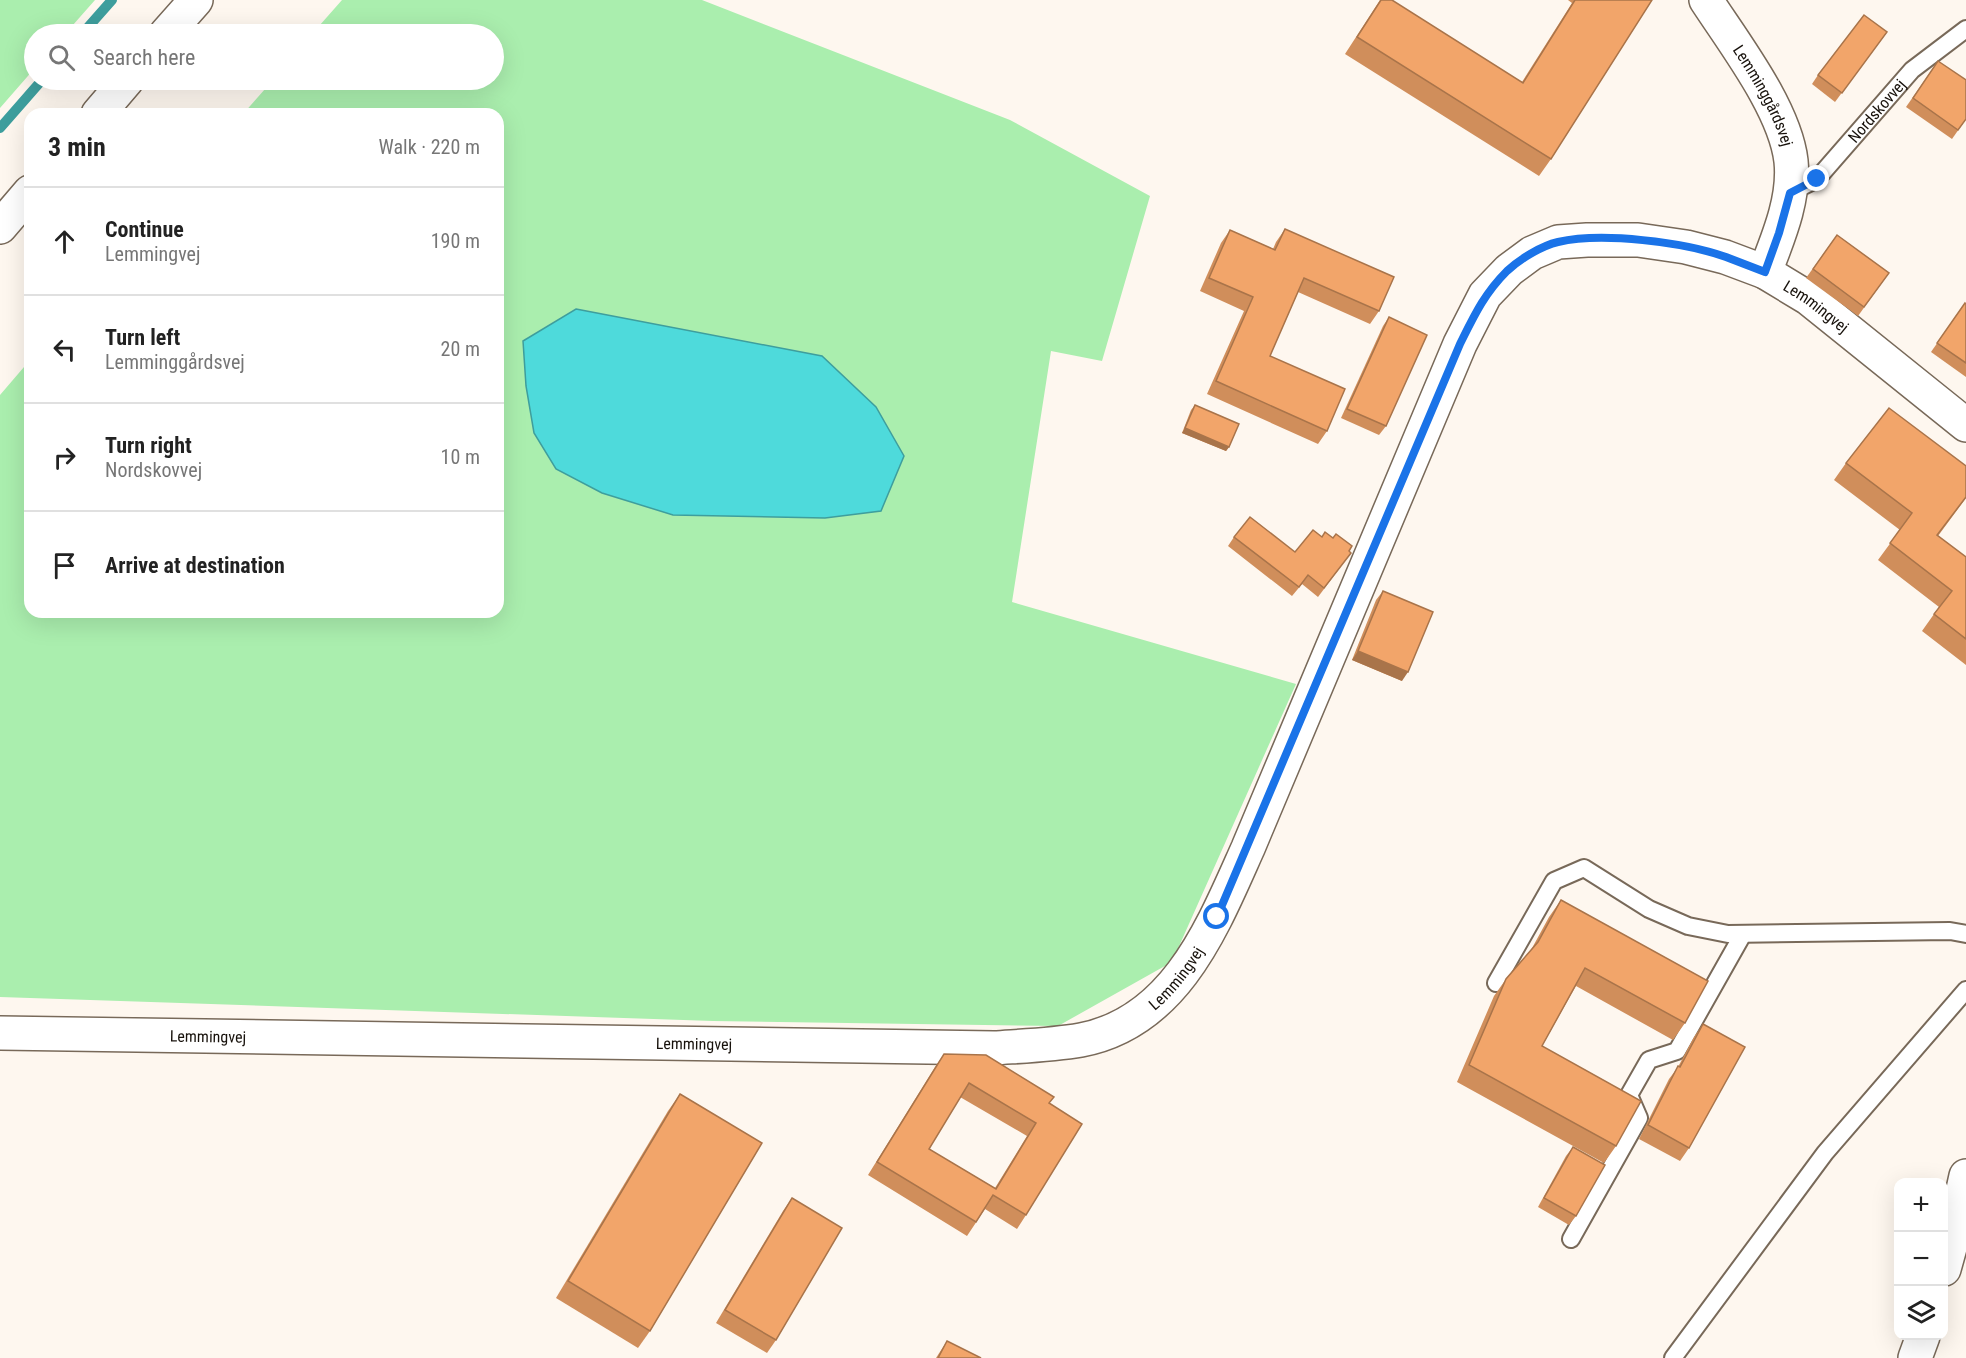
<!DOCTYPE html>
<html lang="en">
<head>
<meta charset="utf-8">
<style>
  body { margin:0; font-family:"Roboto Condensed",sans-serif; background:#f2f2f2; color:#222 }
  .controls { position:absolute; right:18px; bottom:18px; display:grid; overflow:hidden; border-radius:12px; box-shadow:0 6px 24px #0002 }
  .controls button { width:54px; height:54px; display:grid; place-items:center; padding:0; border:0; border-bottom:2px solid #e0e0e0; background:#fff; color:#222; font:30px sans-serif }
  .stop { position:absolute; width:18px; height:18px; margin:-14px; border:4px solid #1a73e8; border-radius:50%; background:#fff }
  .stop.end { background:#1a73e8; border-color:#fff; box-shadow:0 2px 6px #0008 }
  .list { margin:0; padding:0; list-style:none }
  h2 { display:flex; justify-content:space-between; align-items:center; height:78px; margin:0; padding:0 24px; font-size:26px }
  h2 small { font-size:20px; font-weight:400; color:#767676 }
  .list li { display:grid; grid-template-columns:39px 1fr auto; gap:18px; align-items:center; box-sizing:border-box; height:108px; padding:0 24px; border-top:2px solid #e0e0e0 }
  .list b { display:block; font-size:22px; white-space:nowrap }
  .list p { margin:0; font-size:20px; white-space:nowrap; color:#767676 }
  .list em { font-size:20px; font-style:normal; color:#767676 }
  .icon { flex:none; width:33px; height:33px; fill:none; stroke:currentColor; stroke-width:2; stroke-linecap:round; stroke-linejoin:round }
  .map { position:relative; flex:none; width:1966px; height:1358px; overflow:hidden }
  .search { position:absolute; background:#fff; box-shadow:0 6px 24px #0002; left:24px; top:24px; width:480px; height:66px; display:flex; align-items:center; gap:15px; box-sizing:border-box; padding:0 21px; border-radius:33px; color:#767676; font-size:22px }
  .panel { position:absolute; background:#fff; box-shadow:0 6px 24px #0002; left:24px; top:108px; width:480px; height:510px; border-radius:18px }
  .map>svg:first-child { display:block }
</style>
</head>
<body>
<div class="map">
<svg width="1966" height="1358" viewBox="0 0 1966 1358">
  <rect width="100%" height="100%" fill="#fef7ef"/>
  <g fill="#aaeeae">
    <path d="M 0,0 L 95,0 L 65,34 L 34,34 L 34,69 L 0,108 Z"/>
    <path d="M 342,0 L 702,0 L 1010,120 L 1150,196 L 1102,361 L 1051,351 L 1012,602 L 1296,684 L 1172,962 L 1058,1026 L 713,1021 L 0,997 L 0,395 L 30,360 L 30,612 L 498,612 L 498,114 L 243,114 L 273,80 L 494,80 L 494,34 L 312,34 Z"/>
  </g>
  <path fill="#4edadb" stroke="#3e9e9d" stroke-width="1.5" d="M 576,309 L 822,356 L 876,407 L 904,456 L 881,511 L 825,518 L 673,515 L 602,493 L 556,469 L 534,433 L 526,386 L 523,341 Z"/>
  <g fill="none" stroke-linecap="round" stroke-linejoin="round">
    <g stroke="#3e9e9d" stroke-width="10">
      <path d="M 82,34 L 112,0"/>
      <path d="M 0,128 L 42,80"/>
    </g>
    <g stroke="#786959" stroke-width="20">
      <g id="service">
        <path id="s1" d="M 1789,193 L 1817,179 L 1912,70 L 1966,29"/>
        <path d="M 1496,983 L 1554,881 L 1584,868 L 1649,909 L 1688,926 L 1728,934 L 1950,931 L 1966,934"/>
        <path d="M 1571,1239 L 1639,1118 L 1629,1095 L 1649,1060 L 1677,1051 L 1743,934"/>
        <path d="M 1673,1358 L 1825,1153 L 1966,990"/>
      </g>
    </g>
    <g stroke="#786959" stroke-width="36">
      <g id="minor">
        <path id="s2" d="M 1706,0 C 1734,43 1785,109 1791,161 C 1795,199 1778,238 1765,272"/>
        <path d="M 1944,1269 L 1951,1244 L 1966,1176"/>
        <path d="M 1915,1358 L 1923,1336"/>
      </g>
    </g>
    <g stroke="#786959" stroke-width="36">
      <g id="tertiary">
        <path d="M 166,34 L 196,0"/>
        <path d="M 98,114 L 127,80"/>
        <path d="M 0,227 L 30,192"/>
        <path id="s3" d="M 0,1033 L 994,1048 C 1023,1046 1052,1045 1081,1040 C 1176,1022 1213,926 1248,848 L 1460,344 L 1485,295 L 1509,270 L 1532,253 L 1558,242 L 1587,240 L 1638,240 L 1686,247 L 1725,257 L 1765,272 L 1808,298 L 1966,425"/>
      </g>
    </g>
    <use href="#service" stroke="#fff" stroke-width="16"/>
    <use href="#minor" stroke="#fff" stroke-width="33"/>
    <use href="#tertiary" stroke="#fff" stroke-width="33"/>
  </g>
  <g fill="#d08e5b" fill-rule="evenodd">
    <path d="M 1380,0 L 1522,82 L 1572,3 L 1568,0 L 1652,0 L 1551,159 L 1539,176 L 1345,54 Z"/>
    <path d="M 1887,32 L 1835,102 L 1812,84 L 1818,75 Z"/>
    <path d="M 1938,61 L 1966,119 L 1952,139 L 1906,107 Z"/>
    <path d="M 1285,229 L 1379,311 L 1370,324 L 1298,292 L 1270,356 L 1327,431 L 1318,444 L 1207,394 L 1244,311 L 1200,291 L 1221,243 L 1230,230 L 1273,249 L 1276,242 Z"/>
    <path d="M 1837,235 L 1889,273 L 1858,316 L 1806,278 Z"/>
    <path d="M 1965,303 L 1966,304 L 1966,377 L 1931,352 Z"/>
    <path d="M 1389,317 L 1386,426 L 1379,435 L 1341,418 L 1383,326 Z"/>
    <path d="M 1195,405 L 1229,447 L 1226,451 L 1182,433 L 1191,410 Z"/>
    <path d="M 1846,463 L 1966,498 L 1938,536 L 1966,557 L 1966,665 L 1922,631 L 1939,607 L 1878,560 L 1900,530 L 1834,480 Z"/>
    <path d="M 1234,537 L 1295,552 L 1322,537 L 1351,553 L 1318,597 L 1302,584 L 1292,596 L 1228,546 Z"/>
    <path d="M 1383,591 L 1402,681 L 1352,660 L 1376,600 Z"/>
    <path d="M 1561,900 L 1685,1023 L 1673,1040 L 1576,986 L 1542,1046 L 1616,1146 L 1604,1163 L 1457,1082 L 1494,996 L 1506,979 L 1531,950 L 1549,917 Z"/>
    <path d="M 1703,1024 L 1689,1148 L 1680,1161 L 1639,1139 L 1669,1079 L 1678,1067 L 1694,1037 Z"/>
    <path d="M 944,1054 L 1049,1103 L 1026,1215 L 1017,1229 L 985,1209 L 967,1236 L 868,1175 L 935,1067 ZM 960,1097 L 1027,1136 L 995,1188 L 929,1149 Z"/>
    <path d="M 680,1094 L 650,1331 L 638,1348 L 556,1298 L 668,1111 Z"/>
    <path d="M 1573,1147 L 1576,1216 L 1569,1225 L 1538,1207 L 1566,1156 Z"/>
    <path d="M 792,1198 L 776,1340 L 767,1353 L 716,1323 L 783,1211 Z"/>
    <path d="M 947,1341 L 981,1358 L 936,1358 Z"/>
  </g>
  <g fill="#a9744a">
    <path d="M 1185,428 L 1229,447 L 1226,451 L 1182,433 Z"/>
    <path d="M 1358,651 L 1408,672 L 1402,681 L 1352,660 Z"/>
  </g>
  <g fill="#f2a56a" stroke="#a9744a" stroke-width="1.5" fill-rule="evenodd">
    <path d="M 1381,0 L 1392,0 L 1523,83 L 1575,0 L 1652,0 L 1551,159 L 1357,37 Z"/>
    <path d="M 1864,15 L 1887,32 L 1842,93 L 1818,75 Z"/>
    <path d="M 1938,61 L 1966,80 L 1966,119 L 1958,130 L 1913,98 Z"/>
    <path d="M 1285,229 L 1394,277 L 1379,311 L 1304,278 L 1270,356 L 1345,389 L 1327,431 L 1216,381 L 1253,297 L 1209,278 L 1230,230 L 1275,250 Z"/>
    <path d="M 1837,235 L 1889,273 L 1864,307 L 1813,269 Z"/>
    <path d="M 1965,303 L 1966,304 L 1966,363 L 1937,343 Z"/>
    <path d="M 1389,317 L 1427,335 L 1386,426 L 1347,409 Z"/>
    <path d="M 1195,405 L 1239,424 L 1229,447 L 1185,428 Z"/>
    <path d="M 1889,408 L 1966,466 L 1966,497 L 1937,535 L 1966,557 L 1966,639 L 1934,614 L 1952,591 L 1890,543 L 1912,513 L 1846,463 Z"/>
    <path d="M 1250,517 L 1295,552 L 1313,530 L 1322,537 L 1325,532 L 1333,538 L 1336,534 L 1352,546 L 1349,551 L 1351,553 L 1324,588 L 1308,575 L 1299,587 L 1234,537 Z"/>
    <path d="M 1383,591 L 1433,612 L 1408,672 L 1358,651 Z"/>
    <path d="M 1561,900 L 1708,981 L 1685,1023 L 1585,968 L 1542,1046 L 1641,1101 L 1616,1146 L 1469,1065 L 1506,979 L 1538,942 Z"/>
    <path d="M 1703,1024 L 1745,1047 L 1689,1148 L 1648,1125 L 1678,1066 L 1680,1067 Z"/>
    <path d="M 944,1054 L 986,1055 L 1054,1097 L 1049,1103 L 1082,1124 L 1026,1215 L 993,1195 L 976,1222 L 877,1162 ZM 969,1083 L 1036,1123 L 996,1189 L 929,1149 Z"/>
    <path d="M 680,1094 L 762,1143 L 650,1331 L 568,1281 Z"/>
    <path d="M 1573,1147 L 1605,1165 L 1576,1216 L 1544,1198 Z"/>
    <path d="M 792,1198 L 842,1228 L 776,1340 L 725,1310 Z"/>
    <path d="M 947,1341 L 981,1358 L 938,1358 Z"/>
  </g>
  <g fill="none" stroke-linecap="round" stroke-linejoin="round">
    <path stroke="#1a73e8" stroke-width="8" d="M 1217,917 L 1460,344 C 1474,316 1484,294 1507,271 C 1520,259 1541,246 1558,242 C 1602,232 1684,242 1726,257 C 1739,262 1752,267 1765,272 L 1779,233 L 1790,193 L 1817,179"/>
  </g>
  <g text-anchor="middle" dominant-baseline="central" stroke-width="4.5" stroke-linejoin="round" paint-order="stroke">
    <g font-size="16" fill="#17110b" stroke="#fff">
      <text stroke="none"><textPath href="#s2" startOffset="112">Lemminggårdsvej</textPath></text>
      <text stroke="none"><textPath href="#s1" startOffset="122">Nordskovvej</textPath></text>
      <text stroke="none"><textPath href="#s3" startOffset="2314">Lemmingvej</textPath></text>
      <text stroke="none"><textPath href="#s3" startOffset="1198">Lemmingvej</textPath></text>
      <text stroke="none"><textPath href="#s3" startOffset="208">Lemmingvej</textPath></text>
      <text stroke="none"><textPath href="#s3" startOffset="694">Lemmingvej</textPath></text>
    </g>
  </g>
</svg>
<div class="controls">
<button>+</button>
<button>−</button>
<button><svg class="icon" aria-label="layers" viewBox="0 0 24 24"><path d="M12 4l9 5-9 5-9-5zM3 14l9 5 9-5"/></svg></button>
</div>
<div class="stop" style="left:1217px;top:917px"></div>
<div class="stop end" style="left:1817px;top:179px"></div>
<div class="search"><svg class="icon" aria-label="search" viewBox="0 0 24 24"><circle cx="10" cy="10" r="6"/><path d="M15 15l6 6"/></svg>Search here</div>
<section class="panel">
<h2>3 min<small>Walk · 220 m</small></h2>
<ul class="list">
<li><svg class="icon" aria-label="ahead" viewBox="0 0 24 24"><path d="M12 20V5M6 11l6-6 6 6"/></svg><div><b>Continue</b><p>Lemmingvej</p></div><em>190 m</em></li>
<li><svg class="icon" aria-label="left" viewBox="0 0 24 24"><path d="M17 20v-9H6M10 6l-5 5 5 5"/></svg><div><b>Turn left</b><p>Lemminggårdsvej</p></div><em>20 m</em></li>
<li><svg class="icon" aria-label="right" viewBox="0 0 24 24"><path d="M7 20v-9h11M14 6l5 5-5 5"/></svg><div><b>Turn right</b><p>Nordskovvej</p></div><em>10 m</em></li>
<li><svg class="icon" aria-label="arrive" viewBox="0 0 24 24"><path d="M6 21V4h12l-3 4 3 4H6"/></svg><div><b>Arrive at destination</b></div></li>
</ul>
</section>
</div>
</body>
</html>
